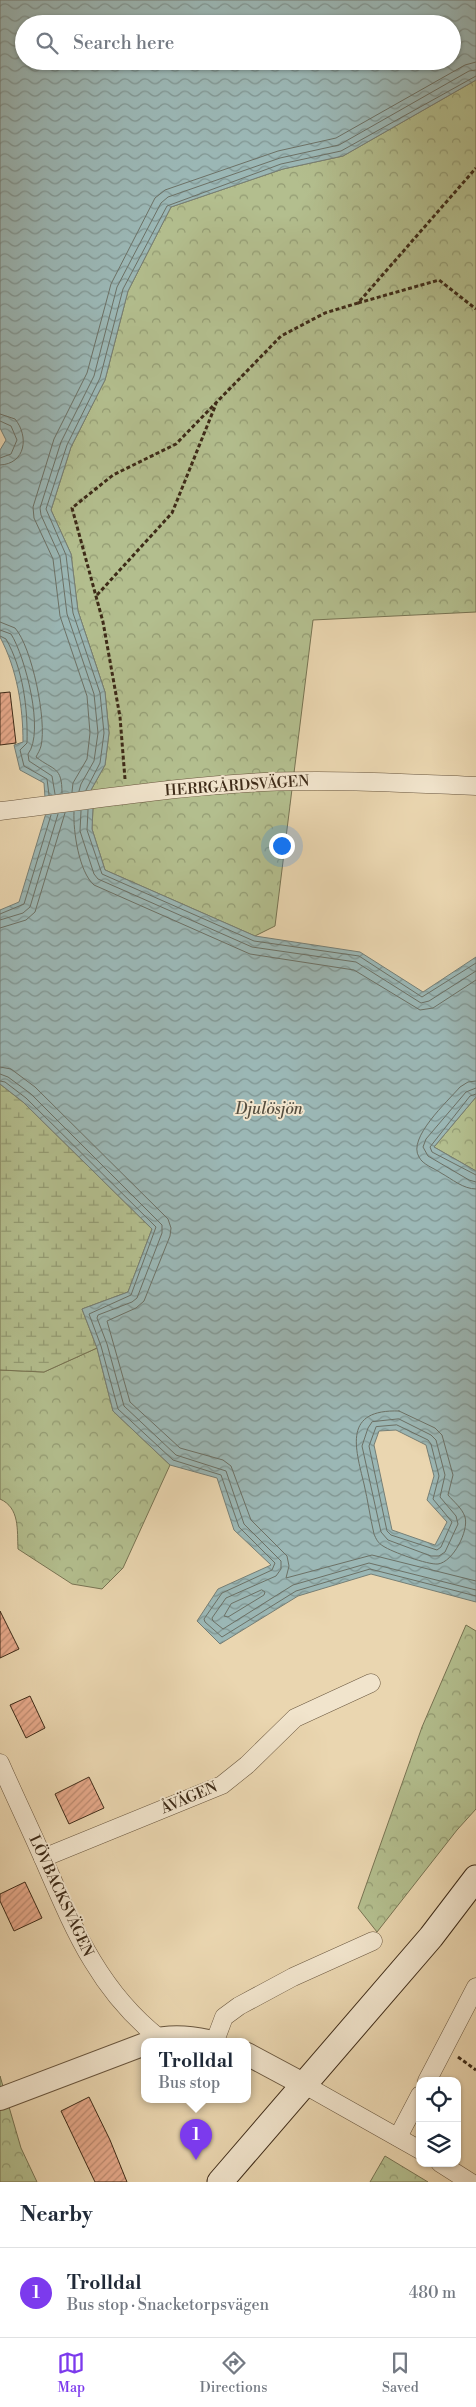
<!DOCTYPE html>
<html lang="en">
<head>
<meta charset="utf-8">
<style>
  body { margin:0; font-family:"Libre Bodoni",serif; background:#f6f6f7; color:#1f2937 }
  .controls { position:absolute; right:15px; bottom:15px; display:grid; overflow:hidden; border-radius:10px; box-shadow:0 1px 4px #0004 }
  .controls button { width:45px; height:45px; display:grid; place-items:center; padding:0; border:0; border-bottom:1px solid #e0e1e3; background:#fff; color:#1f2937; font:25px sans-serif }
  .you { position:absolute; left:281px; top:845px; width:18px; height:18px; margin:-12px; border:4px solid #fff; border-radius:50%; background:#1a73e8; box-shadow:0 0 0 8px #1a73e833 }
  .badge { display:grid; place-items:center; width:32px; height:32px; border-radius:50%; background:#7c3aed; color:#fff; font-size:16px; font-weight:700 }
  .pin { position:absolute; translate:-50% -41px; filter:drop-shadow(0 1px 2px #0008) }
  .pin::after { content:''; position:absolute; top:26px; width:18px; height:15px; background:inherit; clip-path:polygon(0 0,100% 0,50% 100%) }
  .popup { position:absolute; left:141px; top:2038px; width:110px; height:65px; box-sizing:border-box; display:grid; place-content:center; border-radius:10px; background:#fff; filter:drop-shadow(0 1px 4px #0005); font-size:16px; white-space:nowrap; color:#747a83 }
  .popup b { font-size:19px; color:#1f2937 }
  .popup::after { content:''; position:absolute; left:50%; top:100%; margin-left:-10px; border:10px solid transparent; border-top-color:#fff }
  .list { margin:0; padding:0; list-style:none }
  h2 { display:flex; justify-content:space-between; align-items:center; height:65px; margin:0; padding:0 20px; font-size:21px }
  h2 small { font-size:16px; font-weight:400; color:#747a83 }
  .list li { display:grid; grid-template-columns:32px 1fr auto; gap:15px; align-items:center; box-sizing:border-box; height:90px; padding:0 20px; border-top:1px solid #e0e1e3 }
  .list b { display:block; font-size:19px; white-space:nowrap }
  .list p { margin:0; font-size:16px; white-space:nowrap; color:#747a83 }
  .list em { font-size:16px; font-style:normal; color:#747a83 }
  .icon { flex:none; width:28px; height:28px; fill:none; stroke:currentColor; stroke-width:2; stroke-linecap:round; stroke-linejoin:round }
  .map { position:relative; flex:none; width:476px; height:2182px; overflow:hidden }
  .search { position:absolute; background:#fff; box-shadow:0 1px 4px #0004; left:15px; right:15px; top:15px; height:55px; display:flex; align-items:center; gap:12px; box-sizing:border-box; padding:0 18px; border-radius:28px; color:#747a83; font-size:19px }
  .sheet { height:155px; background:#fff }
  nav { display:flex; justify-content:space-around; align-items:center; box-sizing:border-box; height:70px; border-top:1px solid #e0e1e3; background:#fff; font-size:14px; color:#747a83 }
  nav a { display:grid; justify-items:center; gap:2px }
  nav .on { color:#7c3aed }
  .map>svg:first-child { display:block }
</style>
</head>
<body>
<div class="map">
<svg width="476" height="2182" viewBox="0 0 476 2182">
  <defs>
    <pattern id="forest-crowns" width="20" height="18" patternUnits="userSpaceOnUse" patternTransform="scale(1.25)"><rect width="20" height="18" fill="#b3be8e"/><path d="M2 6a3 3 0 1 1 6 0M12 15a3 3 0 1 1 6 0" fill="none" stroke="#939b73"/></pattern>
    <pattern id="wetland-marsh" width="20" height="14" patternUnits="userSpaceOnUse" patternTransform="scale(1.25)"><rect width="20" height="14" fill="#b3be8e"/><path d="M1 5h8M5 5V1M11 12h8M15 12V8" fill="none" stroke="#939b73"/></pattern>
    <pattern id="water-waves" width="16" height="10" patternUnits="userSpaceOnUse" patternTransform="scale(1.25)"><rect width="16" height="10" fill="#9bb7b5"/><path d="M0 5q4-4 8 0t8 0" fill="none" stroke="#809592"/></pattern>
    <pattern id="building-hatch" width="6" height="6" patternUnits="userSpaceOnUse" patternTransform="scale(1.25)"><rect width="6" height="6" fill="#e7aa8c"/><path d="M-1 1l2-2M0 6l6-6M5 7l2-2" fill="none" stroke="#bd8b71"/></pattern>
  </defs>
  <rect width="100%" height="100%" fill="#ead6b0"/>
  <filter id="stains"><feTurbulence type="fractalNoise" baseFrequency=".004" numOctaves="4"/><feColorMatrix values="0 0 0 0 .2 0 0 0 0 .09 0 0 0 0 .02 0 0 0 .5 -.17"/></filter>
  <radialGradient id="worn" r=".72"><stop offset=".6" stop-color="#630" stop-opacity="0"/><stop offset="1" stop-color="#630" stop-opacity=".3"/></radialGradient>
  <g fill="url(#forest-crowns)" stroke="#787453">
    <path d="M 476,80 L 476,612 L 313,620 L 275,926 L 255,936 L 105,870 L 92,829 L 93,807 L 91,790 L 105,765 L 109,733 L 105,692 L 78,611 L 71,554 L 51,510 L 71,447 L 105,380 L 128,291 L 171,207 L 283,169 L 343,156 Z"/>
    <path d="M 476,1097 L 476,1171 L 434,1147 Z"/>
    <path d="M 97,1348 L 113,1411 L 170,1465 L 123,1568 L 102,1589 L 72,1584 L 18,1549 C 17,1530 20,1508 0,1499 L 0,1370 L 44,1372 Z"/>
    <path d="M 466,1625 L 476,1631 L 476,1809 L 457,1830 L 377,1932 L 358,1908 L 422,1727 Z"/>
    <path d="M 0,2076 L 21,2148 L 37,2182 L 0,2182 Z"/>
    <path d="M 385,2156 L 428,2182 L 370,2182 Z"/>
  </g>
  <path fill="url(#wetland-marsh)" stroke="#787453" d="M 0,1084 L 23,1102 L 152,1229 L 128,1292 L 82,1309 L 97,1348 L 44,1372 L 0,1370 Z"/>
  <path fill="url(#water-waves)" stroke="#767f76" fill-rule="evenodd" d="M 0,0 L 476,0 L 476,80 L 343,156 L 283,169 L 171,207 L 128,291 L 105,380 L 71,447 L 51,510 L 71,554 L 78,611 L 105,692 L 109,733 L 105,765 L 91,790 L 93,807 L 92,829 L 105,870 L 255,936 L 360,952 L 423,992 L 476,957 L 476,1097 L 434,1147 L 476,1171 L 476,1602 L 371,1574 L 298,1596 L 220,1644 L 197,1621 L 218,1589 L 271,1565 L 234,1530 L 217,1478 L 170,1465 L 113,1411 L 97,1348 L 82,1309 L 128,1292 L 152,1229 L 23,1102 L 0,1084 L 0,910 L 19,902 L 46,813 L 44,783 L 20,770 L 14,745 L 23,742 C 23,707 17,669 0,637 L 0,450 L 6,440 L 0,428 ZM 24,24 L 452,24 L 452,61 L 24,61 ZM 396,1430 L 426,1445 L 434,1476 L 427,1500 L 447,1522 L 435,1545 L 392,1530 L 374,1445 L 379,1431 Z"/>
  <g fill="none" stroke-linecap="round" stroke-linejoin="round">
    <g stroke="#6c7166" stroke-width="1">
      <path d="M 0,414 L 15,419 C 29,436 26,464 0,465"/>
      <path d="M 0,421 L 11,426 L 17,440 L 11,454 L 0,458"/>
      <path d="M 0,622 L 15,628 C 32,647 47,721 41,746 C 40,750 38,753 36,757 C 54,771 62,766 62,793"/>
      <path d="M 0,630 L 11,634 C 25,656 45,732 28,754 L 29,761 L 52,776 L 55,794"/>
      <path d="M 0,636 L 6,639 C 23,669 28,708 27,743 L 20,750 L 24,766 L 47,779 L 49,795"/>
      <path d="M 86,790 L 100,763 L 104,733 L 100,693 L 73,613 L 66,555 L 46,509 L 67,445 L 100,378 L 123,289 L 167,206 L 281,164 L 341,151 L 476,76"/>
      <path d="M 79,791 L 81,784 L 94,761 L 98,733 L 94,694 L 67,614 L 60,557 L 41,515 L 40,508 L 61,442 L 94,376 L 117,287 L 161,203 L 168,197 L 280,158 L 339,145 L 469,71 L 476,70"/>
      <path d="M 72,792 L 73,783 L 87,759 L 90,733 L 87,696 L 60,616 L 53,559 L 34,518 L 33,507 L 54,439 L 87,373 L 111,284 L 155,198 L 165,190 L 278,151 L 336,138 L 465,65 L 476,62"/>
      <path d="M 88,810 L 87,830 L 102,874 L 254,941 L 359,956 L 422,997 L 476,963"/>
      <path d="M 81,811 L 80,831 L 94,874 L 98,879 L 252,947 L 356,962 L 421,1003 L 429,1001 L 476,971"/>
      <path d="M 74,812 C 73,831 79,872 94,885 L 250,954 L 354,970 L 420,1010 L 433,1008 L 476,980"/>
      <path d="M 0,914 L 24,904 L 51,815"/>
      <path d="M 0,920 L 23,913 L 30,907 L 58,814"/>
      <path d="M 0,928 L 26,920 L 35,912 L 65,813"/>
      <path d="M 0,1067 L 11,1069 L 35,1087 L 168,1219 L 171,1228 L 170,1236 L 144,1301 L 136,1308 L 107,1321 L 130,1402 L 180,1448 L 223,1460 L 231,1466 L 251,1520 L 287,1556 L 289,1566 L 286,1578 L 372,1555 L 476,1581"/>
      <path d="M 0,1074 L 8,1077 L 31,1094 L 162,1225 L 162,1233 L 137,1298 L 132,1302 L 98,1315 L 97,1318 L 107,1344 L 124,1406 L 176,1455 L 226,1471 L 244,1524 L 281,1561 L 281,1569 L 276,1576 L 226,1598 L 212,1618 L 213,1621 L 223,1629 L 293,1585 L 369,1563 L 476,1590"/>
      <path d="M 0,1081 L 5,1082 L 26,1098 L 156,1227 L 131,1295 L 89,1314 L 101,1346 L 118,1409 L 173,1460 L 221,1475 L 239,1527 L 275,1563 L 272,1570 L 222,1593 L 204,1619 L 205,1622 L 222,1637 L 296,1591 L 370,1569 L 476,1596"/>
      <path d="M 476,1081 L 468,1082 L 460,1087 C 448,1101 407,1138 419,1157 C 423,1165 434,1168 441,1173 C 452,1179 463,1189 476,1189"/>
      <path d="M 476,1088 L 466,1092 L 426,1139 L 423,1147 L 428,1156 L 469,1180 L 476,1182"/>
      <path d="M 476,1094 L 470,1096 L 430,1147 L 432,1152 L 476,1175"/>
      <path d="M 399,1411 L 435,1428 L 442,1435 L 453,1475 L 448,1495 C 454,1502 462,1508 465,1517 C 469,1531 453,1562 438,1564 C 428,1565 392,1552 383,1546 C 378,1543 376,1539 374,1534 C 370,1517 368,1501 364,1484 C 355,1447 343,1409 399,1411 Z"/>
      <path d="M 399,1419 L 431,1435 L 436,1440 L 445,1475 L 440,1497 L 456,1516 L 458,1524 L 445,1552 L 439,1556 L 431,1556 L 388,1540 L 381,1532 L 362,1446 L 368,1428 L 372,1422 Z"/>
      <path d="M 397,1425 L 428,1440 L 431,1444 L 439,1476 L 433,1499 L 452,1522 L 441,1547 L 437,1550 L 391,1535 L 387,1531 L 369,1446 L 376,1427 Z"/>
      <path d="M 262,1590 L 265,1592 L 264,1595 L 228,1617 L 224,1616 L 231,1604 Z"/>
    </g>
  </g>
  <g fill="url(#building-hatch)" stroke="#3e2b18">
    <path d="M 10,692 L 16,743 L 0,745 L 0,693 Z"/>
    <path d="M 0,1611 L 19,1649 L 0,1658 Z"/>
    <path d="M 30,1696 L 45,1728 L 26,1738 L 10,1705 Z"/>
    <path d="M 89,1777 L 104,1808 L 69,1824 L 55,1794 Z"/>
    <path d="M 25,1882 L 42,1918 L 14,1931 L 0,1901 L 0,1894 Z"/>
    <path d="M 89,2097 L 110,2140 L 127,2182 L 95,2182 L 61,2111 Z"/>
  </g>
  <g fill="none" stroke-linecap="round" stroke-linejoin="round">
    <g stroke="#69563e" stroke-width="19">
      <g id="minor">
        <path d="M 0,811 C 88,801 175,786 264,782 C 335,779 405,783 476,786"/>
        <path d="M 0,1763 C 14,1795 29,1826 43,1858 C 73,1927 98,1990 159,2038"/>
        <path d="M 43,1858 L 222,1785 L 247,1765 L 295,1718 L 371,1683"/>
        <path d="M 215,2041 L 224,2017 L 239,2006 L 293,1977 L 373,1941"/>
        <path d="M 427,2081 L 476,1987"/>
        <path d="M 303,2084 L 420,2150"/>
        <path d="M 398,2137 L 420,2095"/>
        <path d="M 440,2163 L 470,2182"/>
      </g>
    </g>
    <g stroke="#69563e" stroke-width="24">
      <g id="tertiary">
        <path d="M 152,2041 C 169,2035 190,2037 208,2041"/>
        <path d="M 247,2054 L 303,2084"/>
        <path d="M 0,2099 L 145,2044"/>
      </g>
    </g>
    <g stroke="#3e2b18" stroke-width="27">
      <path id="secondary" d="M 220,2182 L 431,1937 L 476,1878"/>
    </g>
    <g stroke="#3e2b18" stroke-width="3" stroke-dasharray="4 2.5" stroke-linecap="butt">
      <path d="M 358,303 L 439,280 L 476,309"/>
      <path d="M 97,595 L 172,513 L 216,404"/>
      <path d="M 125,779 L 120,717 L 103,622 L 72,508 L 113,475 L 176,444 L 281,336 L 325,313 L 358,303 L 476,168"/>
      <path d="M 458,2057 L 476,2070"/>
    </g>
    <use href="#minor" stroke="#f1e4cc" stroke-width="18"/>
    <use href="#tertiary" stroke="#f1e4cc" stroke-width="22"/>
    <use href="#secondary" stroke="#f1e4cc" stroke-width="25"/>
  </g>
  <g text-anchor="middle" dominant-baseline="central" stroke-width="4" stroke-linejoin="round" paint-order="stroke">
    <g font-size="15" fill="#3e2b18" stroke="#f1e4cc">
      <text transform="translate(237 786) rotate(-4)">HERRGÅRDSVÄGEN</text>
      <text transform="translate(189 1798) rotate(-23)">ÅVÄGEN</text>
      <text transform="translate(61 1896) rotate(65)">LÖVBACKSVÄGEN</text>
    </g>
    <g font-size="16" font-style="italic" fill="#554e3f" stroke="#f1e4cc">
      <text x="269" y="1109">Djulösjön</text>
    </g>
  </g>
  <rect width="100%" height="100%" filter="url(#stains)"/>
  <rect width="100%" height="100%" fill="url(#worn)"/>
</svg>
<div class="controls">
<button><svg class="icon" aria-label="locate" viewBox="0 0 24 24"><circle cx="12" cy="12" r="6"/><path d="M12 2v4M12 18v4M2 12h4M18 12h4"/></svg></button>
<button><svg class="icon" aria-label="layers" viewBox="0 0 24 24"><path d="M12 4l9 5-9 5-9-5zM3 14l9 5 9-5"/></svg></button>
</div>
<div class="you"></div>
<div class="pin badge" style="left:196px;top:2160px">1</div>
<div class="popup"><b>Trolldal</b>Bus stop</div>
<div class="search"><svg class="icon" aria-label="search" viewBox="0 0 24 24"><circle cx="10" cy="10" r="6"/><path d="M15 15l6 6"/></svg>Search here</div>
</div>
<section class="sheet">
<h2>Nearby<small></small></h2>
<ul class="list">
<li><span class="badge">1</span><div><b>Trolldal</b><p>Bus stop · Snacketorpsvägen</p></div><em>480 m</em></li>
</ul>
</section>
<nav>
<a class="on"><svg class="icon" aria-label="map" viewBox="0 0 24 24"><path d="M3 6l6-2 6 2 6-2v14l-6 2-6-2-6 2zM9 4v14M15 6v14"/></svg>Map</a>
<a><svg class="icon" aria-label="directions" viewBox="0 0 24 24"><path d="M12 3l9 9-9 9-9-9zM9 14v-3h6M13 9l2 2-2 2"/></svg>Directions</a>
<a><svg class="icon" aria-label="saved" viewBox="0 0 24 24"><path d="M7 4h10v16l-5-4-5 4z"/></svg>Saved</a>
</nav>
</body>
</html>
